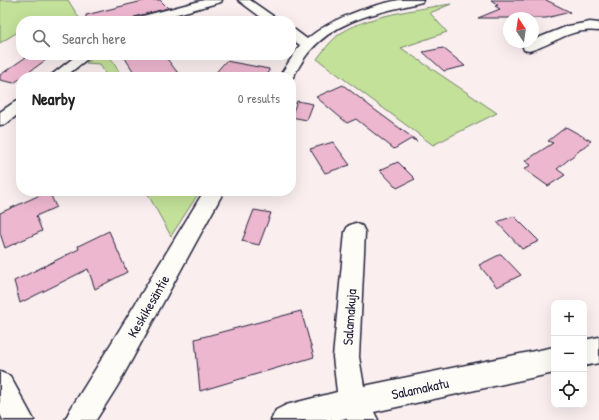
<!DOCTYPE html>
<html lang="en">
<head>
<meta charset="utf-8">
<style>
  body { margin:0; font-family:"Patrick Hand",sans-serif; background:#f2f2f2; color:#222 }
  .controls { position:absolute; right:12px; bottom:12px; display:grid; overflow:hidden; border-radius:8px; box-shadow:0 4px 16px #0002 }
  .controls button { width:36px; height:36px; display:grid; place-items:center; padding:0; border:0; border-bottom:1px solid #e0e0e0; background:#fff; color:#222; font:20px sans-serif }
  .compass { position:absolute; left:503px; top:12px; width:36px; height:36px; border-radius:50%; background:#fff; box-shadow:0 4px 16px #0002; rotate:347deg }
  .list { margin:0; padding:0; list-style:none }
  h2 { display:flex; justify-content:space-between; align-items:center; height:52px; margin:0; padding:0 16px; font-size:17px }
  h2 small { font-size:13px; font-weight:400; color:#767676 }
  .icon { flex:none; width:22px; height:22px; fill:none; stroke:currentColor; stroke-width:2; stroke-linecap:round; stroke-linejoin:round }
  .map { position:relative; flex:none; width:599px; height:420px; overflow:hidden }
  .search { position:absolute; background:#fff; box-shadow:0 4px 16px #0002; left:16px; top:16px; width:280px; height:44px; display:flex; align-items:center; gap:10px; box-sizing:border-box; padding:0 14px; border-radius:16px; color:#767676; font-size:15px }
  .panel { position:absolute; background:#fff; box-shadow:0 4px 16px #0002; left:16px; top:72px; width:280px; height:124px; border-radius:16px }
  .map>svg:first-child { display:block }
</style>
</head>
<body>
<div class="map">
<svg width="599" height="420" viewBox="0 0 599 420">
  <rect width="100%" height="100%" fill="#faeeef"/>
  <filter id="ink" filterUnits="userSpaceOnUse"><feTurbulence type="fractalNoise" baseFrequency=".025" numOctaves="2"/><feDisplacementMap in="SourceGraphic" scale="8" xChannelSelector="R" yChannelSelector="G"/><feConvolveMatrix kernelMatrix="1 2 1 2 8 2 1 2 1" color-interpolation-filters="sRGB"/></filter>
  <g filter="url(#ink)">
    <g fill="#c3e199" stroke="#72826a">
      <path d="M 0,0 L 68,0 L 81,21 L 48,21 L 40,18 L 35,21 L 21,21 L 21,30 L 0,43 Z"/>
      <path d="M 451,4 L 430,13 L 447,32 L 401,48 L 497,113 L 433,145 L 317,59 C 323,51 329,43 337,36 C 362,16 419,9 451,4 Z"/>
      <path d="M 96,55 L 109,55 L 122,77 L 107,77 L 100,64 L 86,63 Z"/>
      <path d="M 146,191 L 200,191 L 171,236 Z"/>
    </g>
    <g fill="#eeb7d0" stroke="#22223b">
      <path d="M 147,0 L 160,0 L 168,8 L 135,17 L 132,21 L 86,21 L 86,15 Z"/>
      <path d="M 491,0 L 546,0 L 570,12 L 546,18 L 478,18 L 500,9 L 495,6 L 498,5 Z"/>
      <path d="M 443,48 L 465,66 L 444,71 L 423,52 Z"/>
      <path d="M 29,55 L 44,55 L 47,59 L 14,83 L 0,80 L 0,75 Z"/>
      <path d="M 123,55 L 164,55 L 181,77 L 137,77 Z"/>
      <path d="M 226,61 L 269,69 L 268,77 L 212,77 Z"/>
      <path d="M 343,85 L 375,110 L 417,141 L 411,139 L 394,149 L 356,119 L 347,123 L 316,97 Z"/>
      <path d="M 297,101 L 313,104 L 307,120 L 291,117 Z"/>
      <path d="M 566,127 L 591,141 L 557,169 L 565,175 L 548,186 L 524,169 L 531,165 L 525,161 L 553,143 L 548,141 Z"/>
      <path d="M 333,142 L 350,165 L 325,173 L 310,149 Z"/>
      <path d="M 398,162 L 415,179 L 397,188 L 380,170 Z"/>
      <path d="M 49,191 L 56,207 L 36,216 L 42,231 L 5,248 L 0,233 L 0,213 Z"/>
      <path d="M 254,210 L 271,213 L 259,245 L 242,241 Z"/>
      <path d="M 514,216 L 539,241 L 522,249 L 497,222 Z"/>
      <path d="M 109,231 L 127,272 L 95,289 L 88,269 L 20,303 L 14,281 L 79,249 L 78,246 Z"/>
      <path d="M 501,254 L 521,275 L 497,287 L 479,265 Z"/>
      <path d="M 301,311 L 314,357 L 200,391 L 195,339 Z"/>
    </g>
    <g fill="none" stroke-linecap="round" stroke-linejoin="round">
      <g stroke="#22223b" stroke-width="3">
        <g id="minor">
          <path d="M 204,0 L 222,0 L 221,2 L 152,21 L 133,21 L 135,18 Z"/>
          <path d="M 238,0 L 250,0 L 280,21 L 266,21 Z"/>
          <path d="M 399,0 L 423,0 L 422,2 C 381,13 339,17 309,52 C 302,60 297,71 291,80 L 291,77 L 279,77 L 300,45 L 291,39 L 291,29 L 295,30 L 307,39 C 334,17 366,7 399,0 Z"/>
          <path d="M 590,22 L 599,23 L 599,31 C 570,27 555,44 529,51 L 524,50 L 523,47 L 524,44 L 533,42 L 533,40 L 568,26 Z"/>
          <path d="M 77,55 L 92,55 L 65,77 L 49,77 Z"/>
          <path d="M 21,99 L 21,112 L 6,124 L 0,125 L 0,112 L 16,101 Z"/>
          <path d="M 204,191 L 224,191 L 118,385 L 96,420 L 65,420 L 70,410 L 98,365 Z"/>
          <path d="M 355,223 L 362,226 L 365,232 L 359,357 L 364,386 L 554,347 L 554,373 L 374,412 L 378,420 L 347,420 L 346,418 L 339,420 L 271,420 L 276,410 L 286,405 L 337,392 L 333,357 L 345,232 L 348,226 Z"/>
          <path d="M 599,337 L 599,363 L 584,366 L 584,340 Z"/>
          <path d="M 0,372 L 10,376 L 34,420 L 3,420 L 0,414 Z"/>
        </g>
      </g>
      <use href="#minor" fill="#fdfcf7" fill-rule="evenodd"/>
    </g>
  </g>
  <g text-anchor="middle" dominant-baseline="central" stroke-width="3" stroke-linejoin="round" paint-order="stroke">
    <g font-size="14" fill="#22223b" stroke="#fdfcf7">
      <text transform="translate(148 306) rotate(-60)">Keskikesäntie</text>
      <text transform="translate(349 317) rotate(-86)">Salamakuja</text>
      <text transform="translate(420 388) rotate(-12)">Salamakatu</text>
    </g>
  </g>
</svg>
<div class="controls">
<button>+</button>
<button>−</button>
<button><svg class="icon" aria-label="locate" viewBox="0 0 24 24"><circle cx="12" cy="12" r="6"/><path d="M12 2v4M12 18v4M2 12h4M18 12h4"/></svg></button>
</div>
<svg class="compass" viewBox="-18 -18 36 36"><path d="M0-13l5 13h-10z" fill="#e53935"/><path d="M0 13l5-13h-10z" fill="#767676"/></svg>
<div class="search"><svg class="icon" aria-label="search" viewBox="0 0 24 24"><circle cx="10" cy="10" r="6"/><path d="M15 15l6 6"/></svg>Search here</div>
<section class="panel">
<h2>Nearby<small>0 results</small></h2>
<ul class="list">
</ul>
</section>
</div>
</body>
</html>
